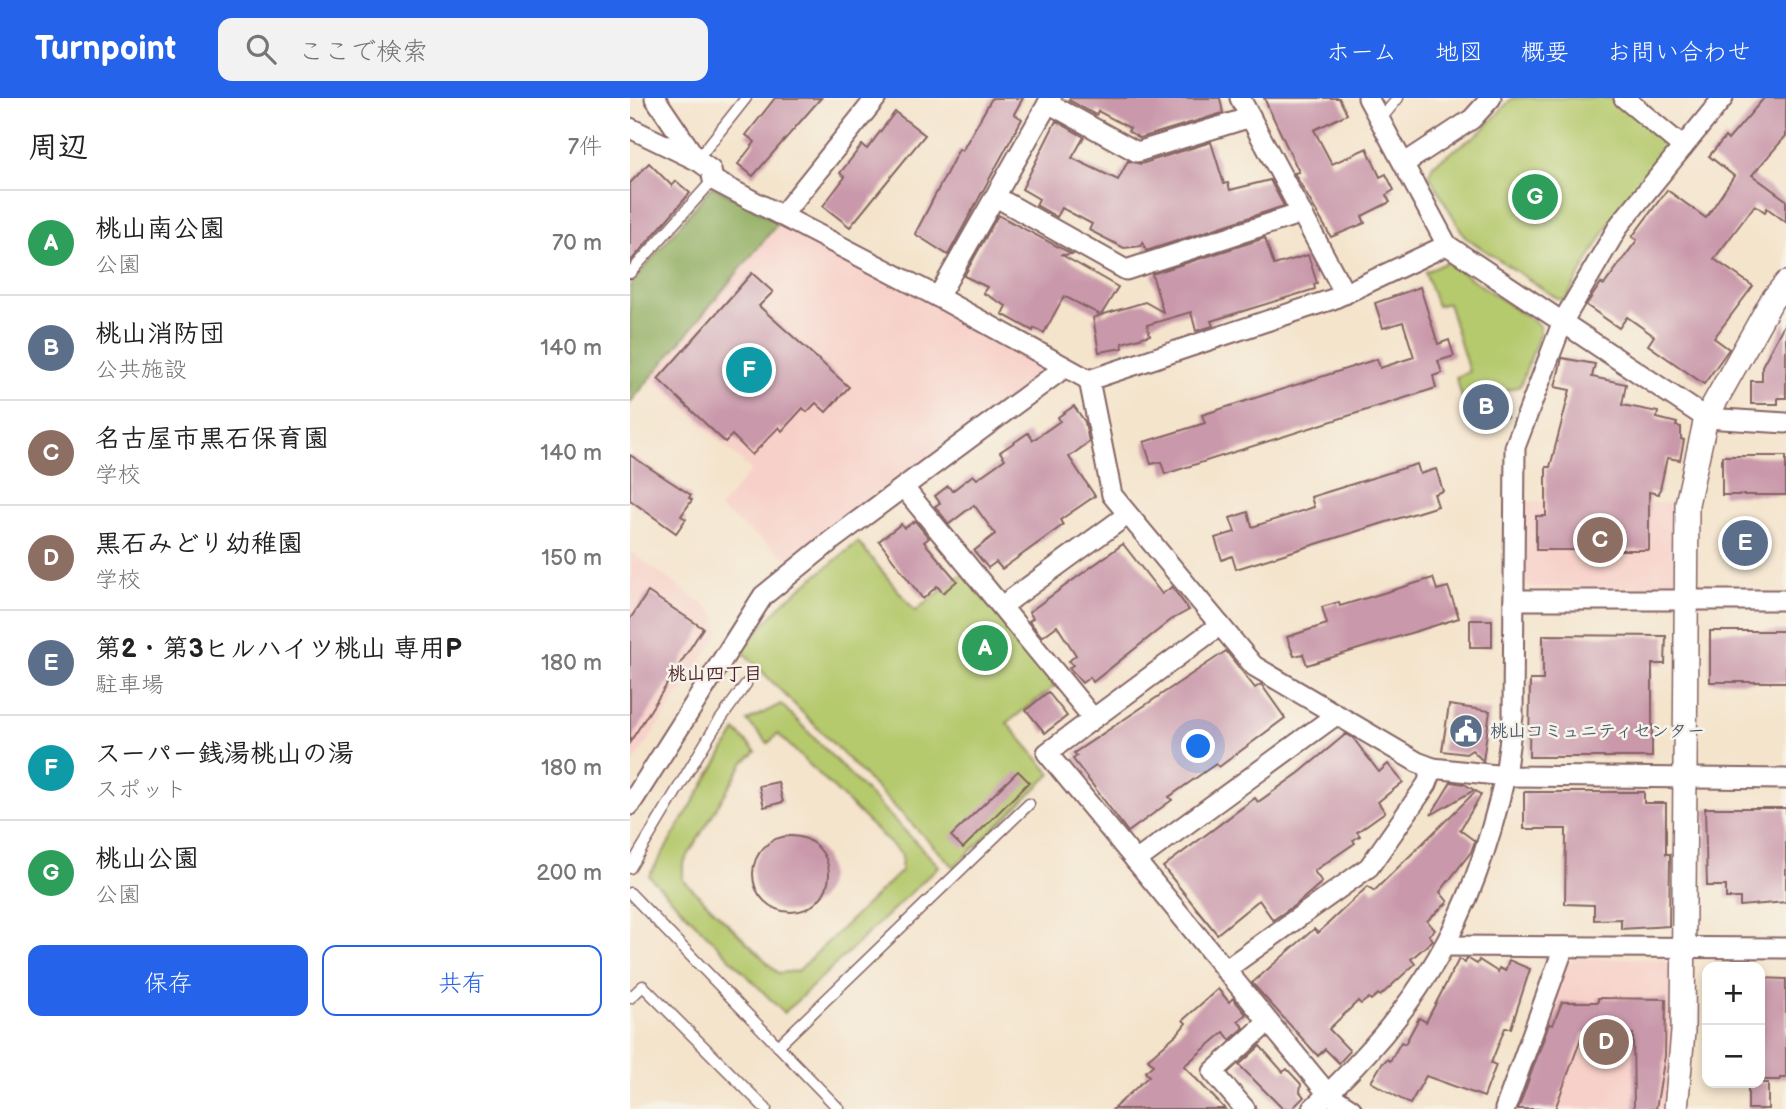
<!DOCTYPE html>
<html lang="ja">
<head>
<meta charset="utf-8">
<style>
  body { margin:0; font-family:"Balsamiq Sans","Klee One",sans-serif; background:#f2f2f2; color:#222 }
  .controls { position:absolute; right:21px; bottom:21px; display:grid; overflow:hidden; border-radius:14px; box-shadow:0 4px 10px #0003 }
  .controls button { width:63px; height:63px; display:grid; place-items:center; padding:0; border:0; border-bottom:2px solid #e0e0e0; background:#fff; color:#222; font:35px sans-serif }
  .you { position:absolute; left:569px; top:649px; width:24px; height:24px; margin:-18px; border:5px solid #fff; border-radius:50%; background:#1a73e8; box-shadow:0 0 0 10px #1a73e833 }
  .badge { display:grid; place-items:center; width:46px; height:46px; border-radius:50%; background:#2563eb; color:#fff; font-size:23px; font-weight:700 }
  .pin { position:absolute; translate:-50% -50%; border:4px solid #fff; box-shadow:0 2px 7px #0006 }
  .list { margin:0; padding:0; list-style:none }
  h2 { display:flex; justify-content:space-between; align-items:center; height:91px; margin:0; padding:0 28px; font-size:30px }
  h2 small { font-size:23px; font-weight:400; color:#767676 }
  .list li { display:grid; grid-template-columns:46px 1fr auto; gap:21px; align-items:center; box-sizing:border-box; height:105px; padding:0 28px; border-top:2px solid #e0e0e0 }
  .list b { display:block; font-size:26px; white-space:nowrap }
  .list p { margin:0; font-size:23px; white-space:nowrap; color:#767676 }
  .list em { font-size:23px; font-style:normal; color:#767676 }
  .actions { display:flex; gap:14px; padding:21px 28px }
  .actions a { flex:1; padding:16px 0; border:2px solid #2563eb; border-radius:14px; text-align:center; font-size:24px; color:#2563eb }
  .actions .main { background:#2563eb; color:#fff }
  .icon { flex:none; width:38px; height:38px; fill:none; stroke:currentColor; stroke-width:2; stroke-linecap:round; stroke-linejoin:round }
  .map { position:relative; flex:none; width:1156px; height:1011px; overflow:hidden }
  header { display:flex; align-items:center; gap:42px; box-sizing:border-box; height:98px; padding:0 35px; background:#2563eb; color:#fff }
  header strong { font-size:33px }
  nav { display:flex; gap:38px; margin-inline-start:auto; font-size:24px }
  .search { width:490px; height:63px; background:#f2f2f2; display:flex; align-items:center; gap:18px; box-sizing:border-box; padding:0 24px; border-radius:14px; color:#767676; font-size:26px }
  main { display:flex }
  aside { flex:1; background:#fff }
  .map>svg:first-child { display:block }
</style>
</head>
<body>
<header>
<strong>Turnpoint</strong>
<div class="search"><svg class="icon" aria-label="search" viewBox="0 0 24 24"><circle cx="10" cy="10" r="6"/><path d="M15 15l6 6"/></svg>ここで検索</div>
<nav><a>ホーム</a><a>地図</a><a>概要</a><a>お問い合わせ</a></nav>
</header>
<main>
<aside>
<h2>周辺<small>7件</small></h2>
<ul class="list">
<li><span class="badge" style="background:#2e9e5b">A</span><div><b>桃山南公園</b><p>公園</p></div><em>70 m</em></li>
<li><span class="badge" style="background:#5c6f8a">B</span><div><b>桃山消防団</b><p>公共施設</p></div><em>140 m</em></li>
<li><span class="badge" style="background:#8d6e63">C</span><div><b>名古屋市黒石保育園</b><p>学校</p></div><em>140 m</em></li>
<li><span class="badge" style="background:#8d6e63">D</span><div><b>黒石みどり幼稚園</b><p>学校</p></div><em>150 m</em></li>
<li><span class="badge" style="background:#5c6f8a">E</span><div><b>第2・第3ヒルハイツ桃山 専用P</b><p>駐車場</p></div><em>180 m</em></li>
<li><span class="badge" style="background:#0f9aa8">F</span><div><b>スーパー銭湯桃山の湯</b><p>スポット</p></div><em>180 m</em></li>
<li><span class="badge" style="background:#2e9e5b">G</span><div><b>桃山公園</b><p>公園</p></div><em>200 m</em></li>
</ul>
<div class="actions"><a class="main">保存</a><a>共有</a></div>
</aside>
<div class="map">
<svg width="1156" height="1011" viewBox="0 0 1156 1011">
  <rect width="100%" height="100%" fill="#f7f3e8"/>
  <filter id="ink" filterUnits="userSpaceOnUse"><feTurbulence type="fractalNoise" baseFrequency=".0143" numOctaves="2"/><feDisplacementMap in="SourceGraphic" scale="14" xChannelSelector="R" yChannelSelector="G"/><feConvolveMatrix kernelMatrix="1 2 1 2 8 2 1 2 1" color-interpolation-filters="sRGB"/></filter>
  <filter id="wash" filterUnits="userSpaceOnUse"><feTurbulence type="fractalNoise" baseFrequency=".00686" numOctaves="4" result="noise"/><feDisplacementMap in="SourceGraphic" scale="28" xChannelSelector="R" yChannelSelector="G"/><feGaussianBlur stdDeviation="1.57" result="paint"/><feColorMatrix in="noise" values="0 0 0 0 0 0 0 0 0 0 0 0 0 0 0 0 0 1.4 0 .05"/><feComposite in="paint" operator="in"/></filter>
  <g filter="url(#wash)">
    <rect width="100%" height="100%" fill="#f4e4cc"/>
    <g fill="#f7d1c9">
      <path d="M 149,124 L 409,262 L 409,281 L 228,408 L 161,463 L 89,411 L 121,372 L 21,280 Z"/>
      <path d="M 892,404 L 1049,405 L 1047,481 L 1040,489 L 900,489 L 891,479 Z"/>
      <path d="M 0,453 L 86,516 L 89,536 L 0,670 Z"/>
      <path d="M 945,860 L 1033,861 L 1042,870 L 1044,927 L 1035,1011 L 884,1011 L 937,866 Z"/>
    </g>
    <g fill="#b5c96d" stroke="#80744c" stroke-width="2">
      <path d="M 882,0 L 987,0 L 1033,38 L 1039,53 L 981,122 L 936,201 L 928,201 L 835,139 L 799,77 L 803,67 L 852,33 Z"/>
      <path d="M 817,164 L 910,228 L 910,235 L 890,288 L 834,306 L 826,279 L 839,274 L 818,205 L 807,208 L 795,174 Z"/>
      <path d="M 228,444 L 285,513 L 333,476 L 426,587 L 377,625 L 421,676 L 324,769 L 111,552 L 155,503 Z"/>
      <path d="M 151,606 L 309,768 L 154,915 L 19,778 L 106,633 L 126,654 L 114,664 L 53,766 L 53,782 L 148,875 L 168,873 L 271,773 L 272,757 L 148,636 L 138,645 L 117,623 Z"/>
    </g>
    <path fill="#90ad60" stroke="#6d6646" stroke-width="2" d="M 82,88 L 149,124 L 0,305 L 0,187 Z"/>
    <g id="blocks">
      <g fill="#c998aa">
        <path d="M 145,0 L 191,0 L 123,78 L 108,66 L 125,44 L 116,37 Z"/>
        <path d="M 362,0 L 393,0 L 384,16 L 392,21 L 318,157 L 285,136 L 329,51 L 332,53 Z"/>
        <path d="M 440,0 L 590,0 L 593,15 L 510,40 L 498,33 L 500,30 L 468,13 L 466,17 L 439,2 Z"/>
        <path d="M 634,0 L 709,0 L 717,16 L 684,32 L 702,66 L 737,50 L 750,79 L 756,76 L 764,92 L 756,97 L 760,104 L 732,118 L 735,125 L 701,139 L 664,75 L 669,74 Z"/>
        <path d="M 1134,0 L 1156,0 L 1156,38 L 1122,77 L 1156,102 L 1156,124 L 1137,110 L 1135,114 L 1125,107 L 1084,161 L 1123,188 L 1084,240 L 1099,251 L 1074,286 L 1018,247 L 1024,238 L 997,219 L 989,230 L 956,207 L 971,185 L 974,187 L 1007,142 L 1002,139 L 1037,92 L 1076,120 L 1104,78 L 1079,58 L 1095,39 L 1098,42 Z"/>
        <path d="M 265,14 L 295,37 L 220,129 L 193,108 L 215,79 L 210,75 L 232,47 L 237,51 Z"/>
        <path d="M 426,23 L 454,39 L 442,60 L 488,82 L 498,63 L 511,66 L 581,44 L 594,86 L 598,85 L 600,92 L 640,82 L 654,108 L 516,153 L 513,144 L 511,148 L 494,150 L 459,132 L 462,126 L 432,110 L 427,119 L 406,107 L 409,101 L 392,91 Z"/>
        <path d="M 19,65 L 42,88 L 46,83 L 60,95 L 0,164 L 0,85 Z"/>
        <path d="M 368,117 L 442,156 L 432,157 L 488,189 L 471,217 L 515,204 L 533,214 L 522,176 L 635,140 L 644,167 L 678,157 L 687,185 L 684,186 L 685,191 L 581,223 L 583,228 L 566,233 L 561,214 L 517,227 L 520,237 L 492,245 L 493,250 L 469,254 L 463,220 L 471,217 L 434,198 L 414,235 L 404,230 L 403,233 L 372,216 L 376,208 L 353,195 L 357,189 L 334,178 Z"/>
        <path d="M 122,175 L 143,194 L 129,208 L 219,289 L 196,314 L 186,305 L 177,314 L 173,310 L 152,333 L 149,329 L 122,357 L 102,337 L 95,344 L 28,281 Z"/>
        <path d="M 790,189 L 808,246 L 819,242 L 824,258 L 808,263 L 812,275 L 803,278 L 806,290 L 535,376 L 531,364 L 521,366 L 514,344 L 575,325 L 572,317 L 747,261 L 750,270 L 784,259 L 773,224 L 753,230 L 745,205 Z"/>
        <path d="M 1156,223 L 1156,300 L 1148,300 L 1148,306 L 1121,306 L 1121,283 L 1132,283 L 1132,268 Z"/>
        <path d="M 932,260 L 965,266 L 962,279 L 996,286 L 992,307 L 1028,314 L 1027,320 L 1047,325 L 1046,328 L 1051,329 L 1051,341 L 1054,342 L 1050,362 L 1037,360 L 1029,396 L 1019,394 L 1019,452 L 906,452 L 906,418 L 916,418 L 916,369 L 920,369 L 940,292 L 925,289 Z"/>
        <path d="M 869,296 L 877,319 L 850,328 L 843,304 Z"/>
        <path d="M 444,308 L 455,324 L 459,344 L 439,359 L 465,398 L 430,422 L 433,427 L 372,471 L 366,464 L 358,470 L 344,453 L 365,436 L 344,407 L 319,426 L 305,408 L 310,405 L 305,398 L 318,388 L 322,393 L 343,377 L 347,381 L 375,361 L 370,354 L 398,335 L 403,342 L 430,323 L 428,319 Z"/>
        <path d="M 0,357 L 61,397 L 59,400 L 62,402 L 51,418 L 56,421 L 46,435 L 0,402 Z"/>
        <rect x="1092" y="358" width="64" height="39"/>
        <path d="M 787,366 L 790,376 L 806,371 L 813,393 L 804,396 L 808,408 L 606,471 L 602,458 L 592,462 L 585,440 L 605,434 L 600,420 L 618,414 L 622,429 L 684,409 L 681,399 Z"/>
        <path d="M 285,423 L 299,440 L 294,444 L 327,483 L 313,495 L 307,488 L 293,501 L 249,443 L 271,426 L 274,430 Z"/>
        <path d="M 493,446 L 532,496 L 542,489 L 559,512 L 541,522 L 463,584 L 460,579 L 452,585 L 439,570 L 443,567 L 439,563 L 446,557 L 427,528 L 412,539 L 399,523 L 403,520 L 399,514 Z"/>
        <path d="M 803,480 L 807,492 L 818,489 L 829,520 L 677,567 L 673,556 L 664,558 L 657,539 L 697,526 L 692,509 L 709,504 L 710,508 Z"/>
        <path d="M 18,494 L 73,530 L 0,644 L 0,521 Z"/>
        <rect x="840" y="522" width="22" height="27"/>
        <rect x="1080" y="533" width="76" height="51"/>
        <path d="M 913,537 L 1036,538 L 1035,566 L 1022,566 L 1022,659 L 899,659 L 900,582 L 913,582 Z"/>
        <path d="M 596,553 L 625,590 L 631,586 L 655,620 L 589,669 L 586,666 L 580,670 L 539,699 L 542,702 L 498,734 L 443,661 L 447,658 L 444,655 Z"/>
        <path d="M 418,594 L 437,618 L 415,635 L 396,612 Z"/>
        <path d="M 819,607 L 860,613 L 853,663 L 842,652 L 836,656 L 812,653 Z"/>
        <path d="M 716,636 L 723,640 L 749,674 L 758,666 L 773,684 L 748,704 L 755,714 L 727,734 L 730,738 L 723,742 L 725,745 L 684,773 L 692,784 L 668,805 L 643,822 L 629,802 L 587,836 L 533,769 L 625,700 L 628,704 L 669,675 Z"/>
        <path d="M 388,673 L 399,684 L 333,750 L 321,738 Z"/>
        <path d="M 148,684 L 153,704 L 134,709 L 129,688 Z"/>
        <path d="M 821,684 L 834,686 L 844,692 L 801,717 Z"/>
        <path d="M 846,693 L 851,697 L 830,732 L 845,743 L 841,754 L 810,794 L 818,804 L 797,823 L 805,832 L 799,837 L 803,842 L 781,861 L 785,866 L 750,898 L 748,896 L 741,902 L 739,900 L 731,906 L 728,903 L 699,931 L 720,953 L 709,965 L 695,951 L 688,958 L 622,885 L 684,831 L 688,835 L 738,788 L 744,793 Z"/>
        <path d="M 894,694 L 1014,694 L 1014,705 L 1036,705 L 1036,756 L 1040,756 L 1039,828 L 991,831 L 991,821 L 964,822 L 964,807 L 935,806 L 936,731 L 894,731 Z"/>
        <path d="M 1075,710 L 1156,710 L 1156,804 L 1110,808 L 1110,800 L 1096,800 L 1096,788 L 1077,788 Z"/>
        <circle cx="161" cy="776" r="38"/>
        <path d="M 837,860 L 847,866 L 849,862 L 868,874 L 869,870 L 875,873 L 879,862 L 900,871 L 881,930 L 875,930 L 861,965 L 866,967 L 854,999 L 796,978 L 780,1006 L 741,984 L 751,967 L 757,961 L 760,963 L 771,944 L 775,946 L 789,920 L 796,924 L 829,861 L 835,865 Z"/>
        <path d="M 1130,880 L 1156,881 L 1156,980 L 1150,980 L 1150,982 L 1130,982 Z"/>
        <path d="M 588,891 L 599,904 L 603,900 L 616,916 L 608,923 L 614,930 L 600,942 L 594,934 L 554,968 L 595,1011 L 483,1011 L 519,978 L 515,974 L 523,967 L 518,961 L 548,935 L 556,925 L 553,922 Z"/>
        <path d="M 968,900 L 1036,901 L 1035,958 L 1026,1011 L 1004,1011 L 1003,936 L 953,935 L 925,1011 L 888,1011 L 919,926 L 923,927 L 932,904 L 968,904 Z"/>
        <path d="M 630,948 L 653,974 L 657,971 L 671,986 L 670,994 L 674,999 L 662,1011 L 653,1011 L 609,967 Z"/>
        <rect x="1118" y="985" width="20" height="26"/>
      </g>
    </g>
  </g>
  <g filter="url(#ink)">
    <use href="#blocks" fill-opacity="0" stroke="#866463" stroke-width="2"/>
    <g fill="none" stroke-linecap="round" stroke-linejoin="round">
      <g stroke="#866463" stroke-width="13">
        <g id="service">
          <path d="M 750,22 L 768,0"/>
          <path d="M 67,62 L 116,0"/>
          <path d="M 0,175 L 83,82"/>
          <path d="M 0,770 L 85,629 L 116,586"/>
          <path d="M 0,795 L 209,1011"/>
          <path d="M 0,900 L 13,888 L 136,1011"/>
          <path d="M 148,948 L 399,706"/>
        </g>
      </g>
      <g stroke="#866463" stroke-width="23">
        <g id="minor">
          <path d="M 25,0 L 67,62 L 81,72 L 83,82 L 308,199 L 459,282 L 703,201 L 817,147"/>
          <path d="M 610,0 L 715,196"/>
          <path d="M 738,0 L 817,147 L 1076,320 L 1156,325"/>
          <path d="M 994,0 L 1053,49"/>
          <path d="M 1093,0 L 990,126 L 933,223 L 885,349 L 883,618 L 875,678 L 1156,681"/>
          <path d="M 418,5 L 507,54 L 621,19"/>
          <path d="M 0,30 L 66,62"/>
          <path d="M 775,65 L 842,21 L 861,0"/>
          <path d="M 366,99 L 496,172 L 672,115"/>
          <path d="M 153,116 L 246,0"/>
          <path d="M 308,199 L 421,0"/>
          <path d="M 459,282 L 482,397 L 624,568 L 787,664 L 803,670 L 875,678 C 842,825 790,909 682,1011"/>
          <path d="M 274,390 L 462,619"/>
          <path d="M 884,502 L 1156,502"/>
          <path d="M 372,508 L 497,417"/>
          <path d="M 590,527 L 417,655 L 698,996 L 721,1011"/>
          <path d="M 0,707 L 133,498 L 202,442 L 434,270"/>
          <path d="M 506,763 L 706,617"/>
          <path d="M 815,848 L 1156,850"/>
          <path d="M 595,872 L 739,769 L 797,686 L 803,670"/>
          <path d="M 615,1011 L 583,974 L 638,924"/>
          <path d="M 875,1011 L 934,849"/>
        </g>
      </g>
      <g stroke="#866463" stroke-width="26">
        <path id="tertiary" d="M 1046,1011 L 1053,934 L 1057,406 L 1076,320 L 1142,202 L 1156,185"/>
      </g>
      <use href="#service" stroke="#fff" stroke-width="10"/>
      <use href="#minor" stroke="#fff" stroke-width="19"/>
      <use href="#tertiary" stroke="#fff" stroke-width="23"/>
    </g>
  </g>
  <defs>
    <g id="civic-disc" transform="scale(1.75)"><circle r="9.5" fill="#5c6f8a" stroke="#f7f3e8"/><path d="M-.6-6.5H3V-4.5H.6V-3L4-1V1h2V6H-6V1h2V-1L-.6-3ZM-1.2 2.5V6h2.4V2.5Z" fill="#fff"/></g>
  </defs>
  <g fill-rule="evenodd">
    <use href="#civic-disc" x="836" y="633"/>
  </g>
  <g text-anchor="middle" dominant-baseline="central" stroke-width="5" stroke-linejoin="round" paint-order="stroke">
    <g font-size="18" font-weight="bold" fill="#4e5e75" stroke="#f7f3e8" text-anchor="start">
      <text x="860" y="633">桃山コミュニティセンター</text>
    </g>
    <g font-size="19" font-weight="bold" fill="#4a1f2b" stroke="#f7f3e8">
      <text x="85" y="576">桃山四丁目</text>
    </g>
  </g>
</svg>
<div class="controls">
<button>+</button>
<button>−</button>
</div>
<div class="you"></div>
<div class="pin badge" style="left:355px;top:550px;background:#2e9e5b">A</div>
<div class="pin badge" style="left:856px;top:309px;background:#5c6f8a">B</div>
<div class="pin badge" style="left:970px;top:442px;background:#8d6e63">C</div>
<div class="pin badge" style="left:976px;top:944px;background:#8d6e63">D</div>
<div class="pin badge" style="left:1115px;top:445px;background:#5c6f8a">E</div>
<div class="pin badge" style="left:119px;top:272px;background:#0f9aa8">F</div>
<div class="pin badge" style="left:905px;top:99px;background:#2e9e5b">G</div>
</div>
</main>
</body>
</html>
